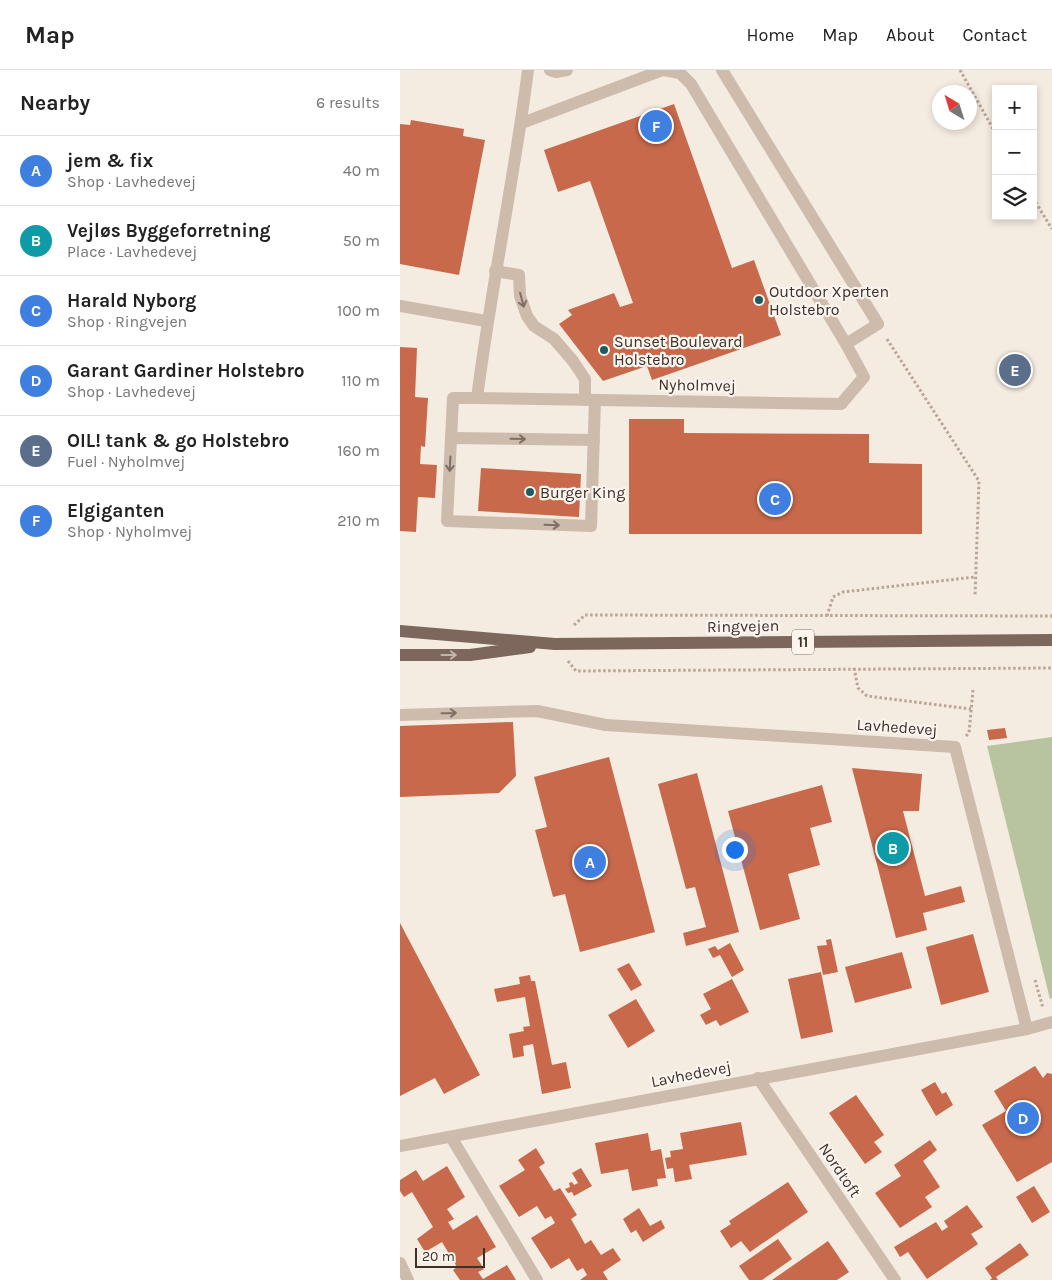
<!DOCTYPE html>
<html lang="en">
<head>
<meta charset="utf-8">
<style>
  body { margin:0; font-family:Karla,sans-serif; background:#f6f6f6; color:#222 }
  .controls { position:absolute; right:15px; top:15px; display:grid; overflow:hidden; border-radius:0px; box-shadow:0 2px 8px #0003 }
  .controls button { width:45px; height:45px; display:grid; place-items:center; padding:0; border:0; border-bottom:1px solid #e0e0e0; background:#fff; color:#222; font:25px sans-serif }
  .compass { position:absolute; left:532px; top:15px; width:45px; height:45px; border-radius:50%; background:#fff; box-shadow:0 2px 8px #0003; rotate:322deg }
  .scale { position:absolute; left:15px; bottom:12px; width:70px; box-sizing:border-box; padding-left:5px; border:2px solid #3b302b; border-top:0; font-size:14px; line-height:18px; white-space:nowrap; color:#3b302b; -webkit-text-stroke:4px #fbf5ee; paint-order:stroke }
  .you { position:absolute; left:334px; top:779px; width:18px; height:18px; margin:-12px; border:4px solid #fff; border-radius:50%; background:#1a73e8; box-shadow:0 0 0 8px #1a73e833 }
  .badge { display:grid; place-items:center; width:32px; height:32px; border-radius:50%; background:#ea580c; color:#fff; font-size:16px; font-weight:700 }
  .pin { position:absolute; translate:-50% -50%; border:2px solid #fff; box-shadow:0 1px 5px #0006 }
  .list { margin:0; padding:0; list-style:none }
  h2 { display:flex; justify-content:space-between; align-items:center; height:65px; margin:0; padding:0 20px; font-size:21px }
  h2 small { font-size:16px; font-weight:400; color:#767676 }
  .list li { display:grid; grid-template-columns:32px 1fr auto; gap:15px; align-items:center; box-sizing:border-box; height:70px; padding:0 20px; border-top:1px solid #e0e0e0 }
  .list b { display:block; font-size:19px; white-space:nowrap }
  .list p { margin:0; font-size:16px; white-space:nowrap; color:#767676 }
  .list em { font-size:16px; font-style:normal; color:#767676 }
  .icon { flex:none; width:28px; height:28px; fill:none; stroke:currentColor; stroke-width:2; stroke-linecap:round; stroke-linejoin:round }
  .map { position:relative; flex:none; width:652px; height:1210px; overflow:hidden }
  header { display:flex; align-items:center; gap:30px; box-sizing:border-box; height:70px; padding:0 25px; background:#fff; border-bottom:1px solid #e0e0e0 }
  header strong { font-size:24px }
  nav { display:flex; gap:28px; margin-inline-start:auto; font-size:18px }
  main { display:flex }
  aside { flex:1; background:#fff }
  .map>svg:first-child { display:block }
</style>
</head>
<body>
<header>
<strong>Map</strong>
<nav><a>Home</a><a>Map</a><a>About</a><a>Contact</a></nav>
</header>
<main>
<aside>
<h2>Nearby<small>6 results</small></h2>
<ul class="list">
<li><span class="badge" style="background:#3f7fe0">A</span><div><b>jem &amp; fix</b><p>Shop · Lavhedevej</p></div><em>40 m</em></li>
<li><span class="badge" style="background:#0f9aa8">B</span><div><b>Vejløs Byggeforretning</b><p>Place · Lavhedevej</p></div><em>50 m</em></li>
<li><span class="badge" style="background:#3f7fe0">C</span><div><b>Harald Nyborg</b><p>Shop · Ringvejen</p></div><em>100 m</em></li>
<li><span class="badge" style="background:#3f7fe0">D</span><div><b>Garant Gardiner Holstebro</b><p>Shop · Lavhedevej</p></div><em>110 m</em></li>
<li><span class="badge" style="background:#5c6f8a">E</span><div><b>OIL! tank &amp; go Holstebro</b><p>Fuel · Nyholmvej</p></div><em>160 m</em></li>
<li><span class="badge" style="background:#3f7fe0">F</span><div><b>Elgiganten</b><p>Shop · Nyholmvej</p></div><em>210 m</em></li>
</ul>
</aside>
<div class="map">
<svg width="652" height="1210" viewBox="0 0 652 1210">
  <rect width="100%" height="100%" fill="#f4ebe1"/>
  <path fill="#b8c4a0" d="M 652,667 L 652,928 L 650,929 L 587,676 Z"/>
  <g fill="#c8694b">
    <path d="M 274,34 L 332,198 L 354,190 L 381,265 L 252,310 L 247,296 L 203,311 L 159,254 L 172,245 L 168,240 L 214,223 L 220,237 L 233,233 L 190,111 L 158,122 L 144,80 Z"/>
    <path d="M 11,50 L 64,59 L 63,66 L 85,70 L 59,205 L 0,194 L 0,54 L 10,55 Z"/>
    <path d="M 0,277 L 17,278 L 15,327 L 28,328 L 25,377 L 21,376 L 20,394 L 37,395 L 35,428 L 18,427 L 16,462 L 0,461 Z"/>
    <path d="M 229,349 L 284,349 L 284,363 L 469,364 L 469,393 L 522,394 L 522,464 L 229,464 Z"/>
    <path d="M 81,398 L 181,404 L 179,447 L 78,441 Z"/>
    <path d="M 113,652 L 116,706 L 99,723 L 0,727 L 0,656 Z"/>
    <path d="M 605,658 L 607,668 L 589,670 L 587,660 Z"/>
    <path d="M 209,687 L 255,862 L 180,882 L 165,824 L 153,827 L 135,760 L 147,757 L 134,707 Z"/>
    <path d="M 452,698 L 522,704 L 519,741 L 503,741 L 525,826 L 561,816 L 565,832 L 523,843 L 527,860 L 496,868 Z"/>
    <path d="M 297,703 L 339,862 L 286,876 L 283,863 L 306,857 L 295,817 L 286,819 L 258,714 Z"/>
    <path d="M 422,715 L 432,752 L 410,758 L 420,795 L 388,804 L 400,849 L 360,860 L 328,741 Z"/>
    <path d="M 0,853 L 80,1005 L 44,1024 L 35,1008 L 0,1026 Z"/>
    <path d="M 573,864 L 589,922 L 541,935 L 526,877 Z"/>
    <path d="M 431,869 L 438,902 L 423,905 L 417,876 L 427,875 L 426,870 Z"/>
    <path d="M 330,873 L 344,900 L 332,907 L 320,885 L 313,888 L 308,879 L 315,876 L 318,880 Z"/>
    <path d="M 502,882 L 512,918 L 455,933 L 445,897 Z"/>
    <path d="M 229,893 L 242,915 L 231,921 L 217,899 Z"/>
    <path d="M 421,902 L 433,962 L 401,969 L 388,909 Z"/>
    <path d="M 130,905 L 131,911 L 135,911 L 152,995 L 166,992 L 171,1018 L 142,1024 L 133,974 L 123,976 L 124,986 L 113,988 L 109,964 L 124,961 L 123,957 L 130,956 L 125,927 L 97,932 L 94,919 L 120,914 L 119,907 Z"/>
    <path d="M 332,909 L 349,942 L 320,956 L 316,950 L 306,955 L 300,945 L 311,939 L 303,924 Z"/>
    <path d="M 236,929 L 255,961 L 228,978 L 208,945 Z"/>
    <path d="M 635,996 L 643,1008 L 647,1003 L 652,1004 L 652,1092 L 617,1112 L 582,1055 L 606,1041 L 594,1021 Z"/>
    <path d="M 535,1012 L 542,1024 L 546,1022 L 553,1035 L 536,1046 L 521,1020 Z"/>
    <path d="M 456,1025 L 484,1065 L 474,1072 L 482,1082 L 465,1094 L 429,1043 Z"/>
    <path d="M 341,1052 L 347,1085 L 289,1095 L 292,1109 L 275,1112 L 273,1098 L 267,1099 L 265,1088 L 271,1087 L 270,1081 L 283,1079 L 280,1063 Z"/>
    <path d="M 248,1063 L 251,1081 L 261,1079 L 266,1108 L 257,1109 L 258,1116 L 232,1121 L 228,1099 L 201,1104 L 195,1073 Z"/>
    <path d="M 530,1070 L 537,1080 L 523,1091 L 540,1117 L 525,1127 L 532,1137 L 500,1158 L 475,1123 L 501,1106 L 494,1095 Z"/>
    <path d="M 136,1078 L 145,1093 L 139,1097 L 154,1121 L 160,1118 L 177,1145 L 171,1149 L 185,1174 L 191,1170 L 201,1185 L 213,1178 L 221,1190 L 203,1202 L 208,1210 L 180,1210 L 187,1205 L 183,1198 L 177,1201 L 169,1188 L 151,1199 L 131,1168 L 155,1153 L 151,1146 L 145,1149 L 137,1136 L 119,1147 L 99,1116 L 125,1100 L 118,1090 Z"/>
    <path d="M 47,1096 L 65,1127 L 47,1139 L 54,1149 L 48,1152 L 53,1160 L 77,1145 L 96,1177 L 77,1188 L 84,1199 L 78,1202 L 83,1209 L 107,1195 L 116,1210 L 60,1210 L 53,1200 L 57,1197 L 42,1172 L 25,1182 L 17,1169 L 33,1157 L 12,1122 L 4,1127 L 0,1121 L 0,1110 L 16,1100 L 23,1111 Z"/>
    <path d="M 181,1098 L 192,1116 L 174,1126 L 172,1122 L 168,1123 L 165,1119 L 170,1117 L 169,1113 L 172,1112 L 174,1115 L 178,1113 L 172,1103 Z"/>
    <path d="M 388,1112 L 408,1142 L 350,1182 L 341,1171 L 331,1178 L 320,1161 L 331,1154 L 329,1151 Z"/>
    <path d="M 634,1116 L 650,1142 L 632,1153 L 616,1127 Z"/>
    <path d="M 567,1135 L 583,1157 L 571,1164 L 578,1174 L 527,1209 L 508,1182 L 500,1187 L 494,1177 L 536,1152 L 542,1161 L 548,1157 L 544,1151 Z"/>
    <path d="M 239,1138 L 250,1156 L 261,1150 L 265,1158 L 243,1172 L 236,1160 L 231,1163 L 223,1149 Z"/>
    <path d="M 378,1169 L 392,1189 L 362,1210 L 349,1210 L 339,1196 Z"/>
    <path d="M 428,1171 L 449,1202 L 437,1210 L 372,1210 Z"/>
    <path d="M 620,1173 L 629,1185 L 596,1207 L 598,1210 L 590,1210 L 592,1208 L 585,1198 Z"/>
  </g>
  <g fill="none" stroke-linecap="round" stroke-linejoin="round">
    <g stroke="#b9a596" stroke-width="3" stroke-dasharray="2.5 2.5" stroke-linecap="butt">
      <path d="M 560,0 L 596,64"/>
      <path d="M 633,128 L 652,159"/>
      <path d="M 487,269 L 579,411 L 575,526"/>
      <path d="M 427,546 L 433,527 L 443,522 L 575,507"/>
      <path d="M 174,555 L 185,545 L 652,546"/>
      <path d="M 168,591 L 176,601 L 652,598"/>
      <path d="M 454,598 L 458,618 L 467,626 L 571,639"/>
      <path d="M 566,666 L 569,663 L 573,620"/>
      <path d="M 635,910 L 643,938"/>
    </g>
    <g stroke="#cdbbac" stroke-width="12">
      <path d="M 128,0 C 114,110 91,218 77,328 L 441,334 L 464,307 L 446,274 L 478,254"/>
      <path d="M 122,53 L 263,0 L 280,3 L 291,14 L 446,274"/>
      <path d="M 95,201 L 119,205 L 120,226 L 127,246 L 134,256 L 154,269 L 173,291 L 185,309 L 185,330"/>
      <path d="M 0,236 L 86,251"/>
      <path d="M 77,328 L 53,328 L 47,451 L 191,456 L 195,330"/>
      <path d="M 51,368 L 194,370"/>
      <path d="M 0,645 L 137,641 L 206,655"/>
      <path d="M 0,1193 L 8,1210"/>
    </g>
    <g stroke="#cdbbac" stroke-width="12">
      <path d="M 150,0 L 156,2 L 167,0"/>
      <path d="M 322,0 L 478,254"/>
      <path d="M 206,655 L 555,677 L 627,959"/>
      <path d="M 358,1008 L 495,1210"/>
      <path d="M 51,1067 L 137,1210"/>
      <path d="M 0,1076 L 627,959 L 652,952"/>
    </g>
    <g stroke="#7d675c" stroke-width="12">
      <path d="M 0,561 L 155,574 L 652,570"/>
      <path d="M 0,585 L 70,585 L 130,577"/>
    </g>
  </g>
  <defs><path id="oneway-shaft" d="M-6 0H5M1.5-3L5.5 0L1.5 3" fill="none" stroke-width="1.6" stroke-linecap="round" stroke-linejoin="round" transform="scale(1.25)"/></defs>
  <g stroke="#7d6f65">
    <use href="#oneway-shaft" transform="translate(122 230) rotate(75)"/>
    <use href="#oneway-shaft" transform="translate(118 369) rotate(1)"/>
    <use href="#oneway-shaft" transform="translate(50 394) rotate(93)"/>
    <use href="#oneway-shaft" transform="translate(152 455) rotate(2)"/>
    <use href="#oneway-shaft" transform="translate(49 643) rotate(-1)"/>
  </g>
  <use stroke="#c2b5ac" href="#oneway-shaft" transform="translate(49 585)"/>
  <g fill="#1f5a5e" stroke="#fbf5ee" stroke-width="2">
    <circle cx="359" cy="230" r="5"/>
    <circle cx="204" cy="280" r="5"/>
    <circle cx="130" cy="422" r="5"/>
  </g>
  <g text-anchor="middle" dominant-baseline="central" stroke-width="4.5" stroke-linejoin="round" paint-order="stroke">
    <rect fill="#fbf5ee" stroke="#756b66" stroke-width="1" x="392" y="559.5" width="22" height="25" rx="4"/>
    <g font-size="15" font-weight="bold" fill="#3b302b">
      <text x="403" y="572">11</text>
    </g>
    <g font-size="16" fill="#3b302b" stroke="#fbf5ee" text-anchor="start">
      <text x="369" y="221">Outdoor Xperten<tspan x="369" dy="18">Holstebro</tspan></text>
      <text x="214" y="271">Sunset Boulevard<tspan x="214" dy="18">Holstebro</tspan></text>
      <text x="140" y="422">Burger King</text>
    </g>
    <g font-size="16" fill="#3b302b" stroke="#fbf5ee">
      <text transform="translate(297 315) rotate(1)">Nyholmvej</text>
      <text transform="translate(343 556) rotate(-1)">Ringvejen</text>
      <text transform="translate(497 657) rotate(4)">Lavhedevej</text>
      <text transform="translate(291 1004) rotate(-11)">Lavhedevej</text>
      <text transform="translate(440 1100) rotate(56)">Nordtoft</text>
    </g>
  </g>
</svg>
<div class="controls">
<button>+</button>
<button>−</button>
<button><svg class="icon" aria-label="layers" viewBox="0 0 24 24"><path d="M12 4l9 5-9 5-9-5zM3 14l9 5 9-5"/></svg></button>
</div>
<svg class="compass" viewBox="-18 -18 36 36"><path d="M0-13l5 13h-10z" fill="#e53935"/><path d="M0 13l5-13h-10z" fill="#767676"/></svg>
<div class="scale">20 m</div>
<div class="you"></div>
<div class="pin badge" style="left:190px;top:792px;background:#3f7fe0">A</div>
<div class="pin badge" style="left:493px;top:778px;background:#0f9aa8">B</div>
<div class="pin badge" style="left:375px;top:429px;background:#3f7fe0">C</div>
<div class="pin badge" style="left:623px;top:1048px;background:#3f7fe0">D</div>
<div class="pin badge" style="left:615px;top:300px;background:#5c6f8a">E</div>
<div class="pin badge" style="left:256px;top:56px;background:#3f7fe0">F</div>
</div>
</main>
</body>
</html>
